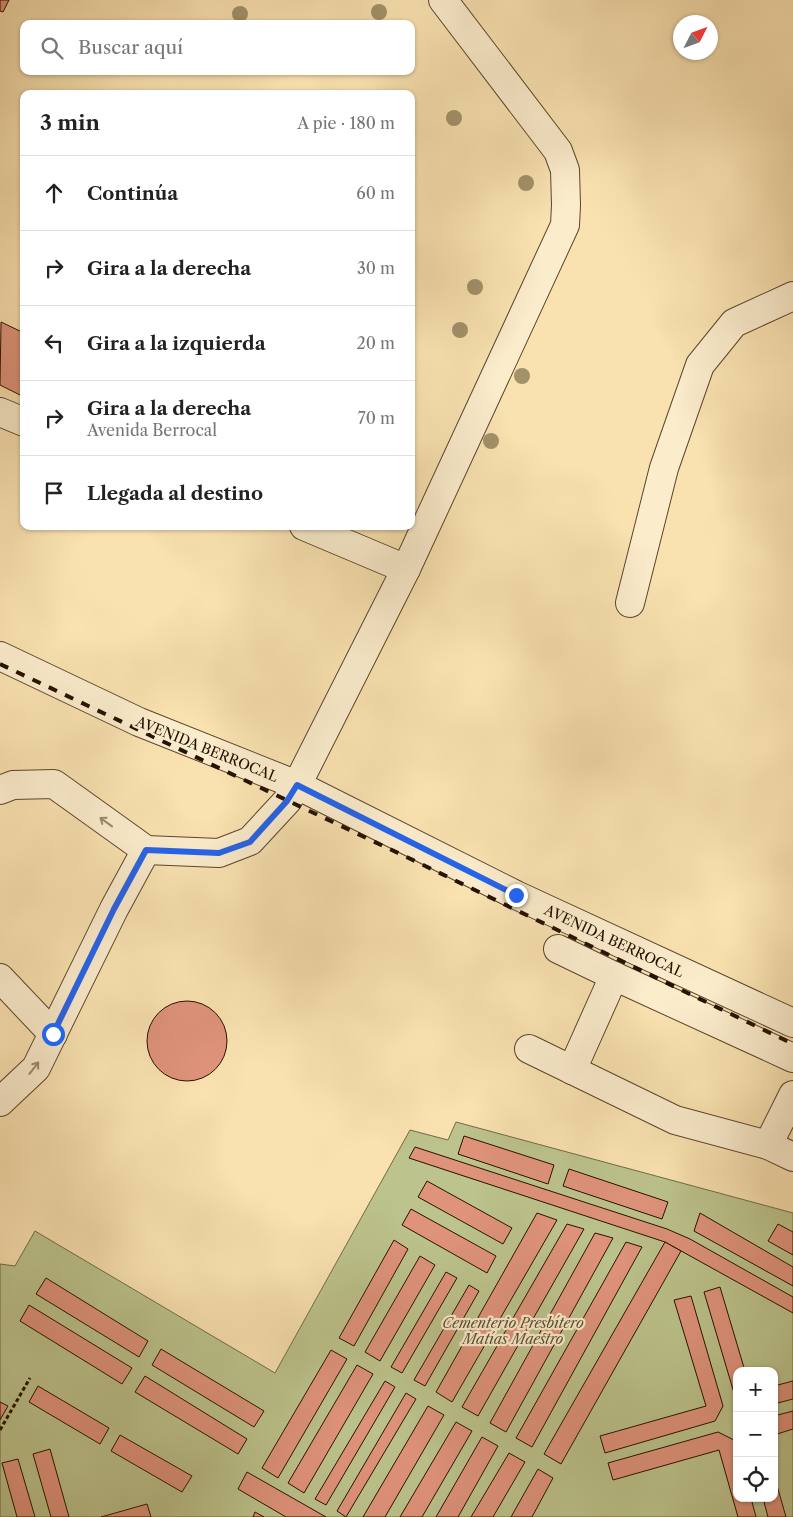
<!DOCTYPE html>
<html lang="es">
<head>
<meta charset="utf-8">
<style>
  body { margin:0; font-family:"Libre Caslon Text",serif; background:#f2f2f2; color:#222 }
  .controls { position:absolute; right:15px; bottom:15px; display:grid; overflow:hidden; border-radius:10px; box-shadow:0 1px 4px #0004 }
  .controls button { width:45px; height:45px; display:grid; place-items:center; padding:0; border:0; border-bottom:1px solid #e0e0e0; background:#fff; color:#222; font:25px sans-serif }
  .compass { position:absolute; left:673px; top:15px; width:45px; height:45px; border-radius:50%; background:#fff; box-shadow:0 1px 4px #0004; rotate:48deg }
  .stop { position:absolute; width:15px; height:15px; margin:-11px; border:4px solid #2563eb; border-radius:50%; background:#fff }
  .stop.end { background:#2563eb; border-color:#fff; box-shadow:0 1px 5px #0008 }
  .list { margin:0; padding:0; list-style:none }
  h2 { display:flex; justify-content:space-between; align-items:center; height:65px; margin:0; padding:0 20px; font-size:21px }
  h2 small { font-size:16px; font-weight:400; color:#767676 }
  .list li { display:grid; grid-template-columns:32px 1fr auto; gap:15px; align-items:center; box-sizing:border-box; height:75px; padding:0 20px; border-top:1px solid #e0e0e0 }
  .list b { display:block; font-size:19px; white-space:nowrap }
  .list p { margin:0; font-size:16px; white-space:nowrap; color:#767676 }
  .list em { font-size:16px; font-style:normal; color:#767676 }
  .icon { flex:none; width:28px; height:28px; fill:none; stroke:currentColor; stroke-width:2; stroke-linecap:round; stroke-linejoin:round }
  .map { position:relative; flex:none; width:793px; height:1517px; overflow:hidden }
  .search { position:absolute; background:#fff; box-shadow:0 1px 4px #0004; left:20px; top:20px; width:395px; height:55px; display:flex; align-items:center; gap:12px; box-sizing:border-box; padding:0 18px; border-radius:10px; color:#767676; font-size:19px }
  .panel { position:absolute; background:#fff; box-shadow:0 1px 4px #0004; left:20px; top:90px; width:395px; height:440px; border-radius:10px }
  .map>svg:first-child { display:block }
</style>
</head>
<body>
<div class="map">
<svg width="793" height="1517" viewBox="0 0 793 1517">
  <rect width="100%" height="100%" fill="#f9e1b0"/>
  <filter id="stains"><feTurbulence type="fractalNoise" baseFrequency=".004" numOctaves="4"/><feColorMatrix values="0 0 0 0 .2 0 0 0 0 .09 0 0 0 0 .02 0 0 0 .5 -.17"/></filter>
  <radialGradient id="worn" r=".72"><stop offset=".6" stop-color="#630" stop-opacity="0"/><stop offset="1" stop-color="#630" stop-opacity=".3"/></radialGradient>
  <path fill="#bcc38c" stroke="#716a46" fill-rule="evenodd" d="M 456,1122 L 793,1213 L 793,1517 L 0,1517 L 0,1264 L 15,1266 L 35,1231 L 275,1373 L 410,1130 L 448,1140 ZM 737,1371 L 774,1371 L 774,1498 L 737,1498 Z"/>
  <g fill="#df937b" stroke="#261100">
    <path d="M 0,0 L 9,0 L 3,12 L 0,11 Z"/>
    <path d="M 1,322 L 24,333 L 24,397 L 0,385 Z"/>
    <circle cx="187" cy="1041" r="40"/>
    <path d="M 464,1136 L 554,1165 L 548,1184 L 458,1154 Z"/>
    <path d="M 415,1147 L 667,1229 L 690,1239 L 793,1297 L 793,1313 L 665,1242 L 409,1158 Z"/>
    <path d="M 569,1169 L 668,1202 L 662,1219 L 563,1186 Z"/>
    <path d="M 427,1181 L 512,1228 L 503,1244 L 418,1197 Z"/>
    <path d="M 411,1209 L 496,1256 L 487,1273 L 402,1225 Z"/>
    <path d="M 537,1213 L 557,1220 L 452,1402 L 436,1392 Z"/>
    <path d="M 700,1213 L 793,1267 L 793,1286 L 694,1231 Z"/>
    <path d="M 567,1224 L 584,1229 L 478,1416 L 462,1407 Z"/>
    <path d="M 778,1224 L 793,1232 L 793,1255 L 768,1241 Z"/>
    <path d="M 595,1233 L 613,1238 L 506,1432 L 490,1423 Z"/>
    <path d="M 394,1240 L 408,1249 L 354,1346 L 339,1338 Z"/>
    <path d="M 626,1242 L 642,1247 L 532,1447 L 516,1438 Z"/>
    <path d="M 665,1242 L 681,1251 L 561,1464 L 544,1454 Z"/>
    <path d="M 420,1256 L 435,1265 L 380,1361 L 365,1352 Z"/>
    <path d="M 446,1272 L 457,1278 L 402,1373 L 391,1367 Z"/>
    <path d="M 46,1278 L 148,1341 L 139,1357 L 36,1294 Z"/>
    <path d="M 469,1285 L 479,1291 L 425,1386 L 414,1380 Z"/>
    <path d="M 720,1287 L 745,1371 L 737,1371 L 737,1403 L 704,1292 Z"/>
    <path d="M 691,1296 L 723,1406 L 715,1421 L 605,1453 L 600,1436 L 706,1406 L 674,1300 Z"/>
    <path d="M 29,1305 L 132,1368 L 122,1384 L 20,1321 Z"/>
    <path d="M 161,1349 L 264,1411 L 254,1427 L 152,1365 Z"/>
    <path d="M 331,1350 L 347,1359 L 278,1478 L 262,1468 Z"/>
    <path d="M 357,1365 L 373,1374 L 304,1493 L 288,1483 Z"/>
    <path d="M 145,1376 L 247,1439 L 238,1454 L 135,1392 Z"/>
    <path d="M 385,1381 L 395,1387 L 326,1505 L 315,1499 Z"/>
    <path d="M 793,1381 L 793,1399 L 774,1404 L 774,1386 Z"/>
    <path d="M 38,1386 L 109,1428 L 100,1444 L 29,1402 Z"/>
    <path d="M 406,1393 L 416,1399 L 346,1517 L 337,1511 Z"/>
    <path d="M 0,1402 L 8,1406 L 0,1420 Z"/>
    <path d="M 428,1406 L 444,1415 L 385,1517 L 363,1517 Z"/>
    <path d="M 793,1411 L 793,1429 L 774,1435 L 774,1416 Z"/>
    <path d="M 456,1422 L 472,1431 L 422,1517 L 400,1517 Z"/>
    <path d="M 718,1432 L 734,1440 L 737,1450 L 737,1498 L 751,1498 L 756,1517 L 738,1517 L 719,1450 L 613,1480 L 608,1463 Z"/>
    <path d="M 120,1435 L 192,1476 L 182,1492 L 111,1451 Z"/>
    <path d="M 482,1437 L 498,1446 L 458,1517 L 436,1517 Z"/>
    <path d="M 50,1449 L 69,1517 L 51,1517 L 33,1454 Z"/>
    <path d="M 509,1453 L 525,1462 L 493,1517 L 471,1517 Z"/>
    <path d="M 18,1459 L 35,1517 L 17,1517 L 2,1463 Z"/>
    <path d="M 538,1469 L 553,1478 L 532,1517 L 511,1517 Z"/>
    <path d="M 247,1472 L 326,1517 L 286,1517 L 238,1489 Z"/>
    <path d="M 774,1475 L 786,1517 L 768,1517 L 763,1498 L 774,1498 Z"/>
    <path d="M 147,1504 L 151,1517 L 101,1517 Z"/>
    <path d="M 255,1512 L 264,1517 L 253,1517 Z"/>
  </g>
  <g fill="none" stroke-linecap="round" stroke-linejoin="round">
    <g stroke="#5b452c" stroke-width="30">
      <g id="minor">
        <path d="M 0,412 L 24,422"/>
        <path d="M 304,526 L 406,569"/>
        <path d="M 630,603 L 664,468 L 700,365 L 734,323 L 793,296"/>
        <path d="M 0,656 L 139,722 L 297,785 L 516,895 L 793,1023"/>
        <path d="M 0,790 L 13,785 L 54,784 L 146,850 L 219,853 L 250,841 L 287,801 L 297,785 L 406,569 L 565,225 L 566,205 L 565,170 L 558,151 L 443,0"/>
        <path d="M 558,949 L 614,976 L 793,1058"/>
        <path d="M 0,978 L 53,1034"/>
        <path d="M 529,1049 L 675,1120 L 768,1145 L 793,1157"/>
        <path d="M 572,1070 L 614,976"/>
        <path d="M 0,1102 L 36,1068 L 114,909 L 146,850"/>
        <path d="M 768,1145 L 793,1095"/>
      </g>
    </g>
    <path stroke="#261100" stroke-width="3" stroke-dasharray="4 2.5" stroke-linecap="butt" d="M 0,1430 L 30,1378"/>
    <use href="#minor" stroke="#fbeccc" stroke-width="28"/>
    <path stroke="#261100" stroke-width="4" stroke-dasharray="9 9" stroke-linecap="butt" d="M 0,664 L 417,862 L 793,1044"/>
  </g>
  <g fill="#a2916a">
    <circle cx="379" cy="12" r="8"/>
    <circle cx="240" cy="14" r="8"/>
    <circle cx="454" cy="118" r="8"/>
    <circle cx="526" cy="183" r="8"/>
    <circle cx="475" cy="287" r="8"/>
    <circle cx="460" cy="330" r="8"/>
    <circle cx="522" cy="376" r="8"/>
    <circle cx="491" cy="441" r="8"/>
  </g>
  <defs><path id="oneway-shaft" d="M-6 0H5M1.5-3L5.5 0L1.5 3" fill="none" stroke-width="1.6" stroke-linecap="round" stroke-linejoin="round" transform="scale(1.25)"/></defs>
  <g stroke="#9b8970">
    <use href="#oneway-shaft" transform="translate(106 822) rotate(-144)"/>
    <use href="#oneway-shaft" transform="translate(34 1068) rotate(-52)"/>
  </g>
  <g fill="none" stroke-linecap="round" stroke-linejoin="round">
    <path stroke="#2563eb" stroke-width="6" d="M 53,1034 L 114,909 L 146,850 L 219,853 L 250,842 L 287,801 L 297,785 L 516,895"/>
  </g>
  <g text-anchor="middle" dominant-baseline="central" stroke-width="4.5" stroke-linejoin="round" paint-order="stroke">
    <g font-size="14" fill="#261100" stroke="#fbeccc">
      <text transform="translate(207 749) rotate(22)">AVENIDA BERROCAL</text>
      <text transform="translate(614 941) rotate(25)">AVENIDA BERROCAL</text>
    </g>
    <g font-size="14" font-style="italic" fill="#5a4f31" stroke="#fbeccc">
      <text x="513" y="1323">Cementerio Presbítero<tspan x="513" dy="16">Matías Maestro</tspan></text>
    </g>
  </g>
  <rect width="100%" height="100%" filter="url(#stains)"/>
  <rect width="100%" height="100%" fill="url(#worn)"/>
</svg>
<div class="controls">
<button>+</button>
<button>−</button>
<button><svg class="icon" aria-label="locate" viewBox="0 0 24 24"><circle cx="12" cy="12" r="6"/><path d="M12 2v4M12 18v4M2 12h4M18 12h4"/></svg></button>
</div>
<svg class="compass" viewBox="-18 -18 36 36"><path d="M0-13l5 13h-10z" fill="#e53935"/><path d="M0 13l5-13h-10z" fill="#767676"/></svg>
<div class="stop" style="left:53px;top:1034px"></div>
<div class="stop end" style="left:516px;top:895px"></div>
<div class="search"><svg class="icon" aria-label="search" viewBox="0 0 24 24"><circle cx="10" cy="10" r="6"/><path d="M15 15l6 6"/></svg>Buscar aquí</div>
<section class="panel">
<h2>3 min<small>A pie · 180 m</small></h2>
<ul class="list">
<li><svg class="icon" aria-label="ahead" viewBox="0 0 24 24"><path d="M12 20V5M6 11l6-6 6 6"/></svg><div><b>Continúa</b></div><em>60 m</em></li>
<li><svg class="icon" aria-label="right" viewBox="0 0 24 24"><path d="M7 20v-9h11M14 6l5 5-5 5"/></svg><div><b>Gira a la derecha</b></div><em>30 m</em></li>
<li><svg class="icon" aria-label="left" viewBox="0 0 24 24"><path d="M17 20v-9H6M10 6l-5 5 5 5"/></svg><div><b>Gira a la izquierda</b></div><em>20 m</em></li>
<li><svg class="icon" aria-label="right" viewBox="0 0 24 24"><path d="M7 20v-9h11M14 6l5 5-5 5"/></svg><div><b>Gira a la derecha</b><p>Avenida Berrocal</p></div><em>70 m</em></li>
<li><svg class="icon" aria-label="arrive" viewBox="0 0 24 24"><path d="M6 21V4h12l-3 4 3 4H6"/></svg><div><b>Llegada al destino</b></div></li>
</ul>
</section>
</div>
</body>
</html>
